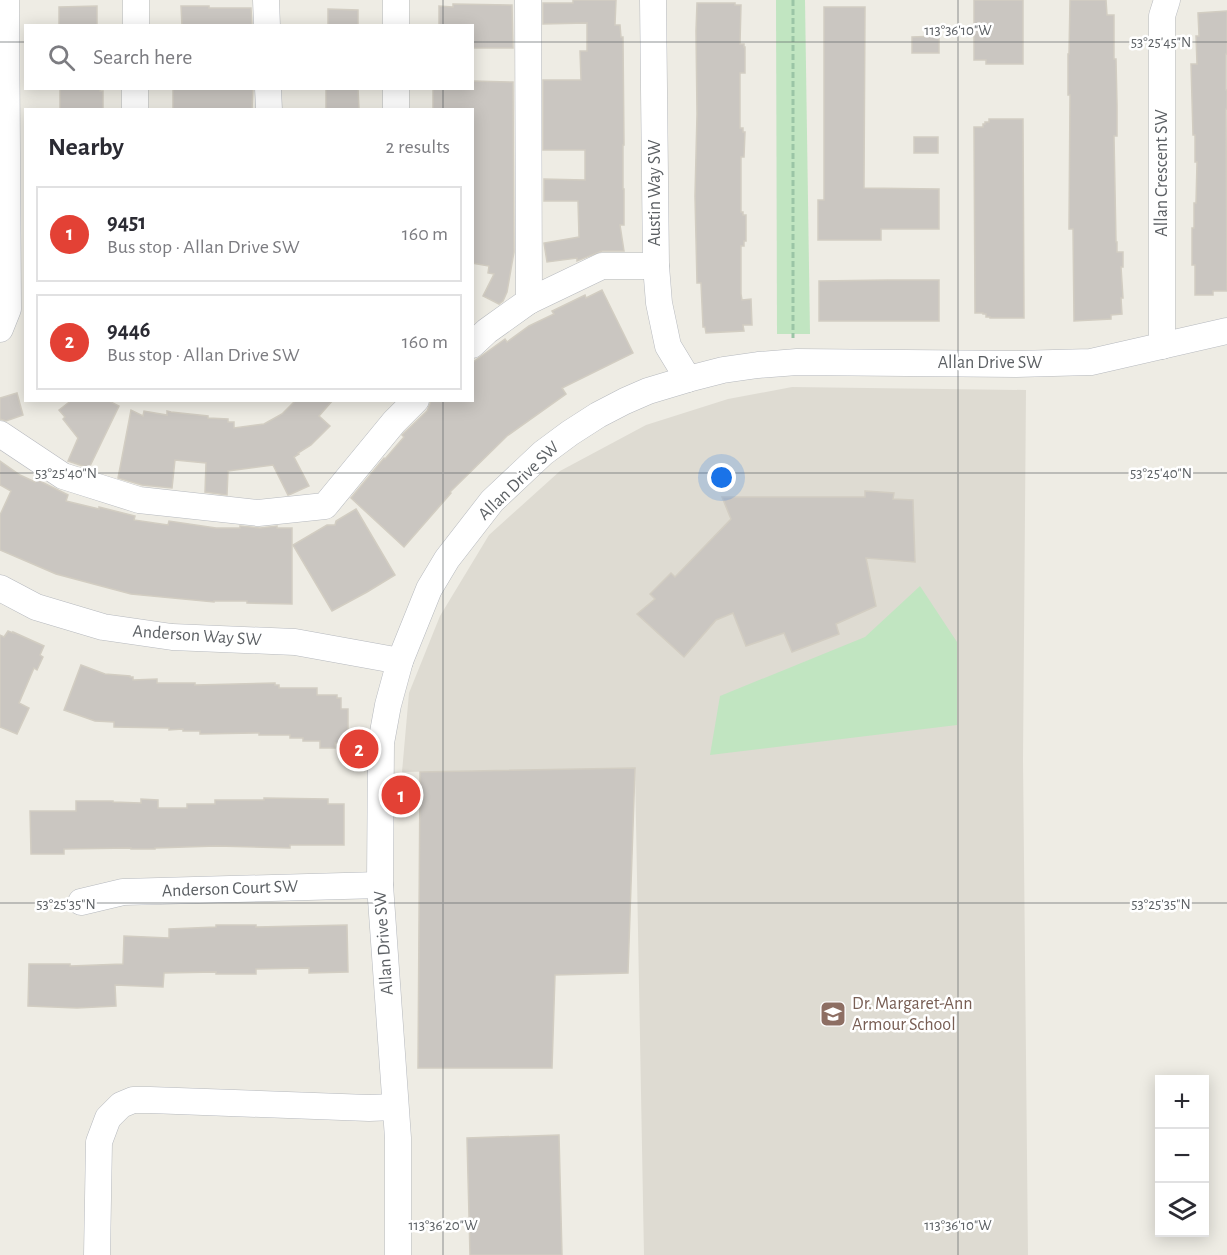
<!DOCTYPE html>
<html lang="en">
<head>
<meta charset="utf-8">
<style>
  body { margin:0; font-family:"Alegreya Sans",sans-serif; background:#f2f2f3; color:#2b2b33 }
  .controls { position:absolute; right:18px; bottom:18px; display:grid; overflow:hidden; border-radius:0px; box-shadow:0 3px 15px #0003 }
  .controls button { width:54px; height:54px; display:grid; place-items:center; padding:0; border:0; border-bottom:2px solid #e1e1e2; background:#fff; color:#2b2b33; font:30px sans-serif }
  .you { position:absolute; left:722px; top:478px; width:21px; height:21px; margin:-15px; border:4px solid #fff; border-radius:50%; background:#1a73e8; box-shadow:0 0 0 9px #1a73e833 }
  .badge { display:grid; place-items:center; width:39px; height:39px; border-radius:50%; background:#e34135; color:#fff; font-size:20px; font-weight:700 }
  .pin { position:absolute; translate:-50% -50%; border:3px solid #fff; box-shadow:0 2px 6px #0006 }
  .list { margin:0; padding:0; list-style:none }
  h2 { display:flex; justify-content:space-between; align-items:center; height:78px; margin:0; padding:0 24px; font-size:26px }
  h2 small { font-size:20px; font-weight:400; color:#7c7c81 }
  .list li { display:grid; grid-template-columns:39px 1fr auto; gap:18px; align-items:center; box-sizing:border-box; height:96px; margin:0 12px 12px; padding:0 12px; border:2px solid #e1e1e2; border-radius:0px }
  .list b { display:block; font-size:22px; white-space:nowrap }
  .list p { margin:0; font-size:20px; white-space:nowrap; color:#7c7c81 }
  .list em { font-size:20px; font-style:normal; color:#7c7c81 }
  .icon { flex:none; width:33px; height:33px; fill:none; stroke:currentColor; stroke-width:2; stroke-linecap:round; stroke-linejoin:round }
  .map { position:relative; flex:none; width:1227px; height:1255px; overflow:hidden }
  .search { position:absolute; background:#fff; box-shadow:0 3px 15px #0003; left:24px; top:24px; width:450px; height:66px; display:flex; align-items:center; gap:15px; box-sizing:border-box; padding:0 21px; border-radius:0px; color:#7c7c81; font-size:22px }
  .panel { position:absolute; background:#fff; box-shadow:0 3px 15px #0003; left:24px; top:108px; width:450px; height:294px; border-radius:0px }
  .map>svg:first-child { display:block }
</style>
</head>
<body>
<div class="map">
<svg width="1227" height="1255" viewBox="0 0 1227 1255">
  <rect width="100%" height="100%" fill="#eeece4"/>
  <path fill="#dedbd2" d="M 792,387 L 1026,390 L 1023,760 L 1028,1255 L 644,1255 L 635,768 L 402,772 L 409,693 L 440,616 L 489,535 L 560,471 L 646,425 L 728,399 Z"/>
  <g fill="#c1e5c1">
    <path d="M 776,0 L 805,0 L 810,334 L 777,334 Z"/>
    <path d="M 920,586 L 957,642 L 957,725 L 710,755 L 720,696 L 865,637 Z"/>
  </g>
  <g fill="#cac6c1" stroke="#d2cdc2" stroke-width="1.5">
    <path d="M 573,0 L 616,0 L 615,25 L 620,25 L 621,37 L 623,37 L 624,145 L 623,145 L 623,189 L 624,189 L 624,225 L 620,225 L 624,251 L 602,251 L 577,261 L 577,258 L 547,262 L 544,243 L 579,237 L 578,201 L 544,201 L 544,179 L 585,180 L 585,150 L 543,150 L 543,80 L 581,80 L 580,51 L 587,51 L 587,23 L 543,24 L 543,3 L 573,3 Z"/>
    <path d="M 974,0 L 1023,0 L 1023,64 L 986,64 L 986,60 L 974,60 Z"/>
    <path d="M 1070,0 L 1106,0 L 1107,15 L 1114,15 L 1114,59 L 1116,59 L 1117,105 L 1117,136 L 1114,136 L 1116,242 L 1117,242 L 1117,252 L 1123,252 L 1123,267 L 1121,267 L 1123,298 L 1121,298 L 1122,314 L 1111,315 L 1111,319 L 1074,321 L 1073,229 L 1069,229 L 1070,95 L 1068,95 L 1068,54 L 1069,54 Z"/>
    <path d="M 697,3 L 735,3 L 735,5 L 741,5 L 740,44 L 744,44 L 744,47 L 745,47 L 745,73 L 740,73 L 740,128 L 743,128 L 743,132 L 745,132 L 744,157 L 741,157 L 741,212 L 743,212 L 743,215 L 746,215 L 746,241 L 744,241 L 744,246 L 741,246 L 741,294 L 742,300 L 751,299 L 752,325 L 743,325 L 744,331 L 706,333 L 705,327 L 703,327 L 701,283 L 697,283 L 695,196 L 697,114 L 696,31 Z"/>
    <path d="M 453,4 L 512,5 L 513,48 L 472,48 L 472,26 L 439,26 L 439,6 L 453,7 Z"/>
    <path d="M 97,6 L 97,26 L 59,26 L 59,7 Z"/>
    <path d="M 181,6 L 209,6 L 209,8 L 251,8 L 252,26 L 182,26 Z"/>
    <path d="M 824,7 L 865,7 L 864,188 L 939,189 L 939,229 L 881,229 L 881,240 L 818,240 L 818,200 L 824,200 Z"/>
    <path d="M 328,9 L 358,10 L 358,26 L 328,26 Z"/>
    <path d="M 1227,11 L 1227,54 L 1226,54 L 1226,90 L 1227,90 L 1227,109 L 1226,109 L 1227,291 L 1213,291 L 1213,295 L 1195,295 L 1195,265 L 1192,265 L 1192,228 L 1194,228 L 1194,203 L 1196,203 L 1197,162 L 1195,162 L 1195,135 L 1193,135 L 1191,64 L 1197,64 L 1196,36 L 1199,36 L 1198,13 Z"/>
    <path d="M 939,36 L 939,53 L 912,53 L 912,37 Z"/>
    <path d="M 472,81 L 513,82 L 514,252 L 507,292 L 503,301 L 499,304 L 483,296 L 494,274 L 488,273 L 489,266 L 472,263 L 472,110 L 433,110 L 433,88 L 472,88 Z"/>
    <path d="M 60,88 L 100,88 L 100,91 L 103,91 L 103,110 L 60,110 Z"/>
    <path d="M 175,88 L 253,88 L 252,110 L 173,110 L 173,89 Z"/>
    <path d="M 358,88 L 359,110 L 326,110 L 326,89 Z"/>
    <path d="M 989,119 L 1023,119 L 1024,318 L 990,318 L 990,317 L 986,317 L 986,314 L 983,314 L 983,313 L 975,313 L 974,127 L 983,127 L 983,124 L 985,124 L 985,122 L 989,122 Z"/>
    <rect x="914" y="137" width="24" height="16"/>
    <path d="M 888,280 L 939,280 L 939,321 L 819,321 L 819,281 Z"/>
    <path d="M 602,290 L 633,353 L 562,388 L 566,394 L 507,436 L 450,492 L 451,493 L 404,547 L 351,498 L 384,458 L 385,459 L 404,437 L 402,435 L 405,432 L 427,411 L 430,404 L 431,400 L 472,400 L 472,363 L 505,339 L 507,342 L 529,326 L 554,314 L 552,311 L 585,295 L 586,298 Z"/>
    <path d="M 17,393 L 23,415 L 6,421 L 0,419 L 0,398 Z"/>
    <path d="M 72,400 L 107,400 L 119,406 L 89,468 L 68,461 L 78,438 L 63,419 L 65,417 L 59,410 Z"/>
    <path d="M 296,400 L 333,400 L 319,416 L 330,426 L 311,445 L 298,453 L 299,454 L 294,457 L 309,486 L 291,494 L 288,495 L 273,465 L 228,471 L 227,495 L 205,492 L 206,463 L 175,460 L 172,488 L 142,485 L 118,478 L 131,410 L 143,416 L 144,411 L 167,415 L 167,411 L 171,412 L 208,416 L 208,418 L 228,419 L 228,422 L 234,422 L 234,428 L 264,424 L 282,414 Z"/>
    <path d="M 0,461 L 20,475 L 35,482 L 36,479 L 68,495 L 66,501 L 99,509 L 99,507 L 135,516 L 134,520 L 168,525 L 169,521 L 216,528 L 240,528 L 240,526 L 260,528 L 277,526 L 277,528 L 292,528 L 292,604 L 247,603 L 247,601 L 214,601 L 214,602 L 131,594 L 56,574 L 0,550 L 0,515 L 11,491 L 0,485 Z"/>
    <path d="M 865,491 L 894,493 L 893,499 L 913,500 L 915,562 L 866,558 L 876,606 L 836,624 L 839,634 L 792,652 L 784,633 L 746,646 L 733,613 L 716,620 L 684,657 L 637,614 L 655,599 L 650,594 L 671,573 L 675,577 L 731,519 L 722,497 L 865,497 Z"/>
    <path d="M 356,509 L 395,575 L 367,592 L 332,611 L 293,545 L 327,525 L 335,525 L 336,521 Z"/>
    <path d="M 8,631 L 13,633 L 13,632 L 44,646 L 40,655 L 43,657 L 37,670 L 34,668 L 19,703 L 29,708 L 17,734 L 0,727 L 0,635 L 4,637 Z"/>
    <path d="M 81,665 L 105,674 L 130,676 L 130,677 L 133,677 L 133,680 L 157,679 L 157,683 L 195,683 L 195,685 L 275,683 L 275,685 L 279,685 L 279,688 L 317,688 L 317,695 L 337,695 L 337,698 L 341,698 L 341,709 L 348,709 L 348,742 L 335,743 L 335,748 L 320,748 L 320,741 L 303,741 L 303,738 L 290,738 L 290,735 L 259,735 L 259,733 L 200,734 L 200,731 L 183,731 L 183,729 L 169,730 L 169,728 L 114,727 L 114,722 L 95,721 L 64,710 Z"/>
    <path d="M 635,768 L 628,973 L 555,975 L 552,1068 L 418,1068 L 420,772 Z"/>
    <path d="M 264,798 L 328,799 L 328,804 L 344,804 L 344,845 L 290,845 L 290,848 L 216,846 L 155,848 L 155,849 L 131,849 L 131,848 L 64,849 L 64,854 L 31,854 L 30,811 L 76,811 L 76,801 L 113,801 L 113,802 L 141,803 L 141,799 L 158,800 L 158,808 L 187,808 L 187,804 L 215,804 L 215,800 L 264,800 Z"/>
    <path d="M 216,925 L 256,925 L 256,927 L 347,925 L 348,972 L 309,973 L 309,968 L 256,969 L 256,974 L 216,974 L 216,972 L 164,973 L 163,987 L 115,985 L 116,1006 L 77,1008 L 28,1006 L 29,964 L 70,964 L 70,966 L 123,964 L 124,936 L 169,938 L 169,929 L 216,927 Z"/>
    <path d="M 559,1135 L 562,1255 L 470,1255 L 467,1138 Z"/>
  </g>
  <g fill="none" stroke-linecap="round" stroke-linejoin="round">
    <g stroke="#b6b9be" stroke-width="27">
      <g id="minor">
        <path d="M 266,0 L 267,26"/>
        <path d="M 528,0 L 529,301"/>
        <path d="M 653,0 L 656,266 L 659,303 L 668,346 L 688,379"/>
        <path d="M 136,26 L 136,0"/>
        <path d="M 396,26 L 396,0"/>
        <path d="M 268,88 L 269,110"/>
        <path d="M 135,110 L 135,88"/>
        <path d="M 396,110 L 396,88"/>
        <path d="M 0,329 L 8,309 L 6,0"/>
        <path d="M 472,345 L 487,331 L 529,301 L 602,266 L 656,266"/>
        <path d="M 1162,346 L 1162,16 L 1167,0"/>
        <path d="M 0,434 L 63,476 L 139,500 L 258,513 L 325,506 L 394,422 L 416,400"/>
        <path d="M 0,588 L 36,607 L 103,627 L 172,637 L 295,642 L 400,661"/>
        <path d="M 81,902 L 123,892 L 380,885"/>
        <path d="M 97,1255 L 99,1142 L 108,1118 L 121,1105 L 133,1100 L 150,1100 L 369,1108 L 395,1107"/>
        <path d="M 398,1255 L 398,1138 L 380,885 L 381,743 L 388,705 L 400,661 L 429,589 L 447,559 L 492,501 L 543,453 L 570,433 L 598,415 L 625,401 L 648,391 L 688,379 L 723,370 L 758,365 L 797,362 L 1016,364 L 1091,362 L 1227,331"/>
      </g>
    </g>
    <path stroke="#9bc5a6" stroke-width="3" stroke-dasharray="6 3" stroke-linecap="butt" d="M 793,0 L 793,338"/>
    <use href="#minor" stroke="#fff" stroke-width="26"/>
  </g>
  <path fill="none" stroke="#5c6064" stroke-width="1.5" stroke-opacity="0.45" d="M 443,0 L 443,26M 958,0 L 958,1255M 0,42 L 26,42M 472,42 L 1227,42M 443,88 L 443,110M 443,400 L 443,1255M 0,473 L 1227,473M 0,903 L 1227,903"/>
  <defs>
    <g id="school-square" transform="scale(1.35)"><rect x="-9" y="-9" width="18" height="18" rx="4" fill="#8d6e63" stroke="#fff"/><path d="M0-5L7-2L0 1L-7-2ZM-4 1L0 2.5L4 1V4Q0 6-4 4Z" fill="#fff"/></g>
  </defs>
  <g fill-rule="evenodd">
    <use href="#school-square" x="833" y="1014"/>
  </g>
  <g text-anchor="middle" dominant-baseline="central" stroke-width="5" stroke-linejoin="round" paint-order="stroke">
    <g font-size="18" fill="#5c6064" stroke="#fff">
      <text transform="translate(1162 173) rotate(-90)">Allan Crescent SW</text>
      <text transform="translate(655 193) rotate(-90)">Austin Way SW</text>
      <text x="990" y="363">Allan Drive SW</text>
      <text transform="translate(519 481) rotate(-44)">Allan Drive SW</text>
      <text transform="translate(197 636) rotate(4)">Anderson Way SW</text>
      <text transform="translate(230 889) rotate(-2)">Anderson Court SW</text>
      <text transform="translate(384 943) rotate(-94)">Allan Drive SW</text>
    </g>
    <g font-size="18" fill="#785e54" stroke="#fff" text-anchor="start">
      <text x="852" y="1004">Dr. Margaret-Ann<tspan x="852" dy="21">Armour School</tspan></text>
    </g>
  </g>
  <g font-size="15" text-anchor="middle" fill="#5c6064" stroke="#fff" stroke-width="5" stroke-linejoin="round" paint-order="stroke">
    <text x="958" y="35">113°36'10"W</text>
    <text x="1161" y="47">53°25'45"N</text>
    <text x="66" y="478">53°25'40"N</text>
    <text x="1161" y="478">53°25'40"N</text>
    <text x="66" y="909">53°25'35"N</text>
    <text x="1161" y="909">53°25'35"N</text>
    <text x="443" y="1230">113°36'20"W</text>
    <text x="958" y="1230">113°36'10"W</text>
  </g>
</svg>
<div class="controls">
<button>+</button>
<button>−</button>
<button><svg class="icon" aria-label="layers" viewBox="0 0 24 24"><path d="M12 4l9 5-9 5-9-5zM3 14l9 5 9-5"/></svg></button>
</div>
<div class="you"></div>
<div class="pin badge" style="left:401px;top:795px">1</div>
<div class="pin badge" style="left:359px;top:749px">2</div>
<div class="search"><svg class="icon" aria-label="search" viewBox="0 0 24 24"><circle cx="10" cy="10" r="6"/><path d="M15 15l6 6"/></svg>Search here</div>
<section class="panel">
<h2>Nearby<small>2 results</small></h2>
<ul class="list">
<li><span class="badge">1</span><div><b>9451</b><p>Bus stop · Allan Drive SW</p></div><em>160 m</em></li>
<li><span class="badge">2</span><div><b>9446</b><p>Bus stop · Allan Drive SW</p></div><em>160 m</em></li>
</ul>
</section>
</div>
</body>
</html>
